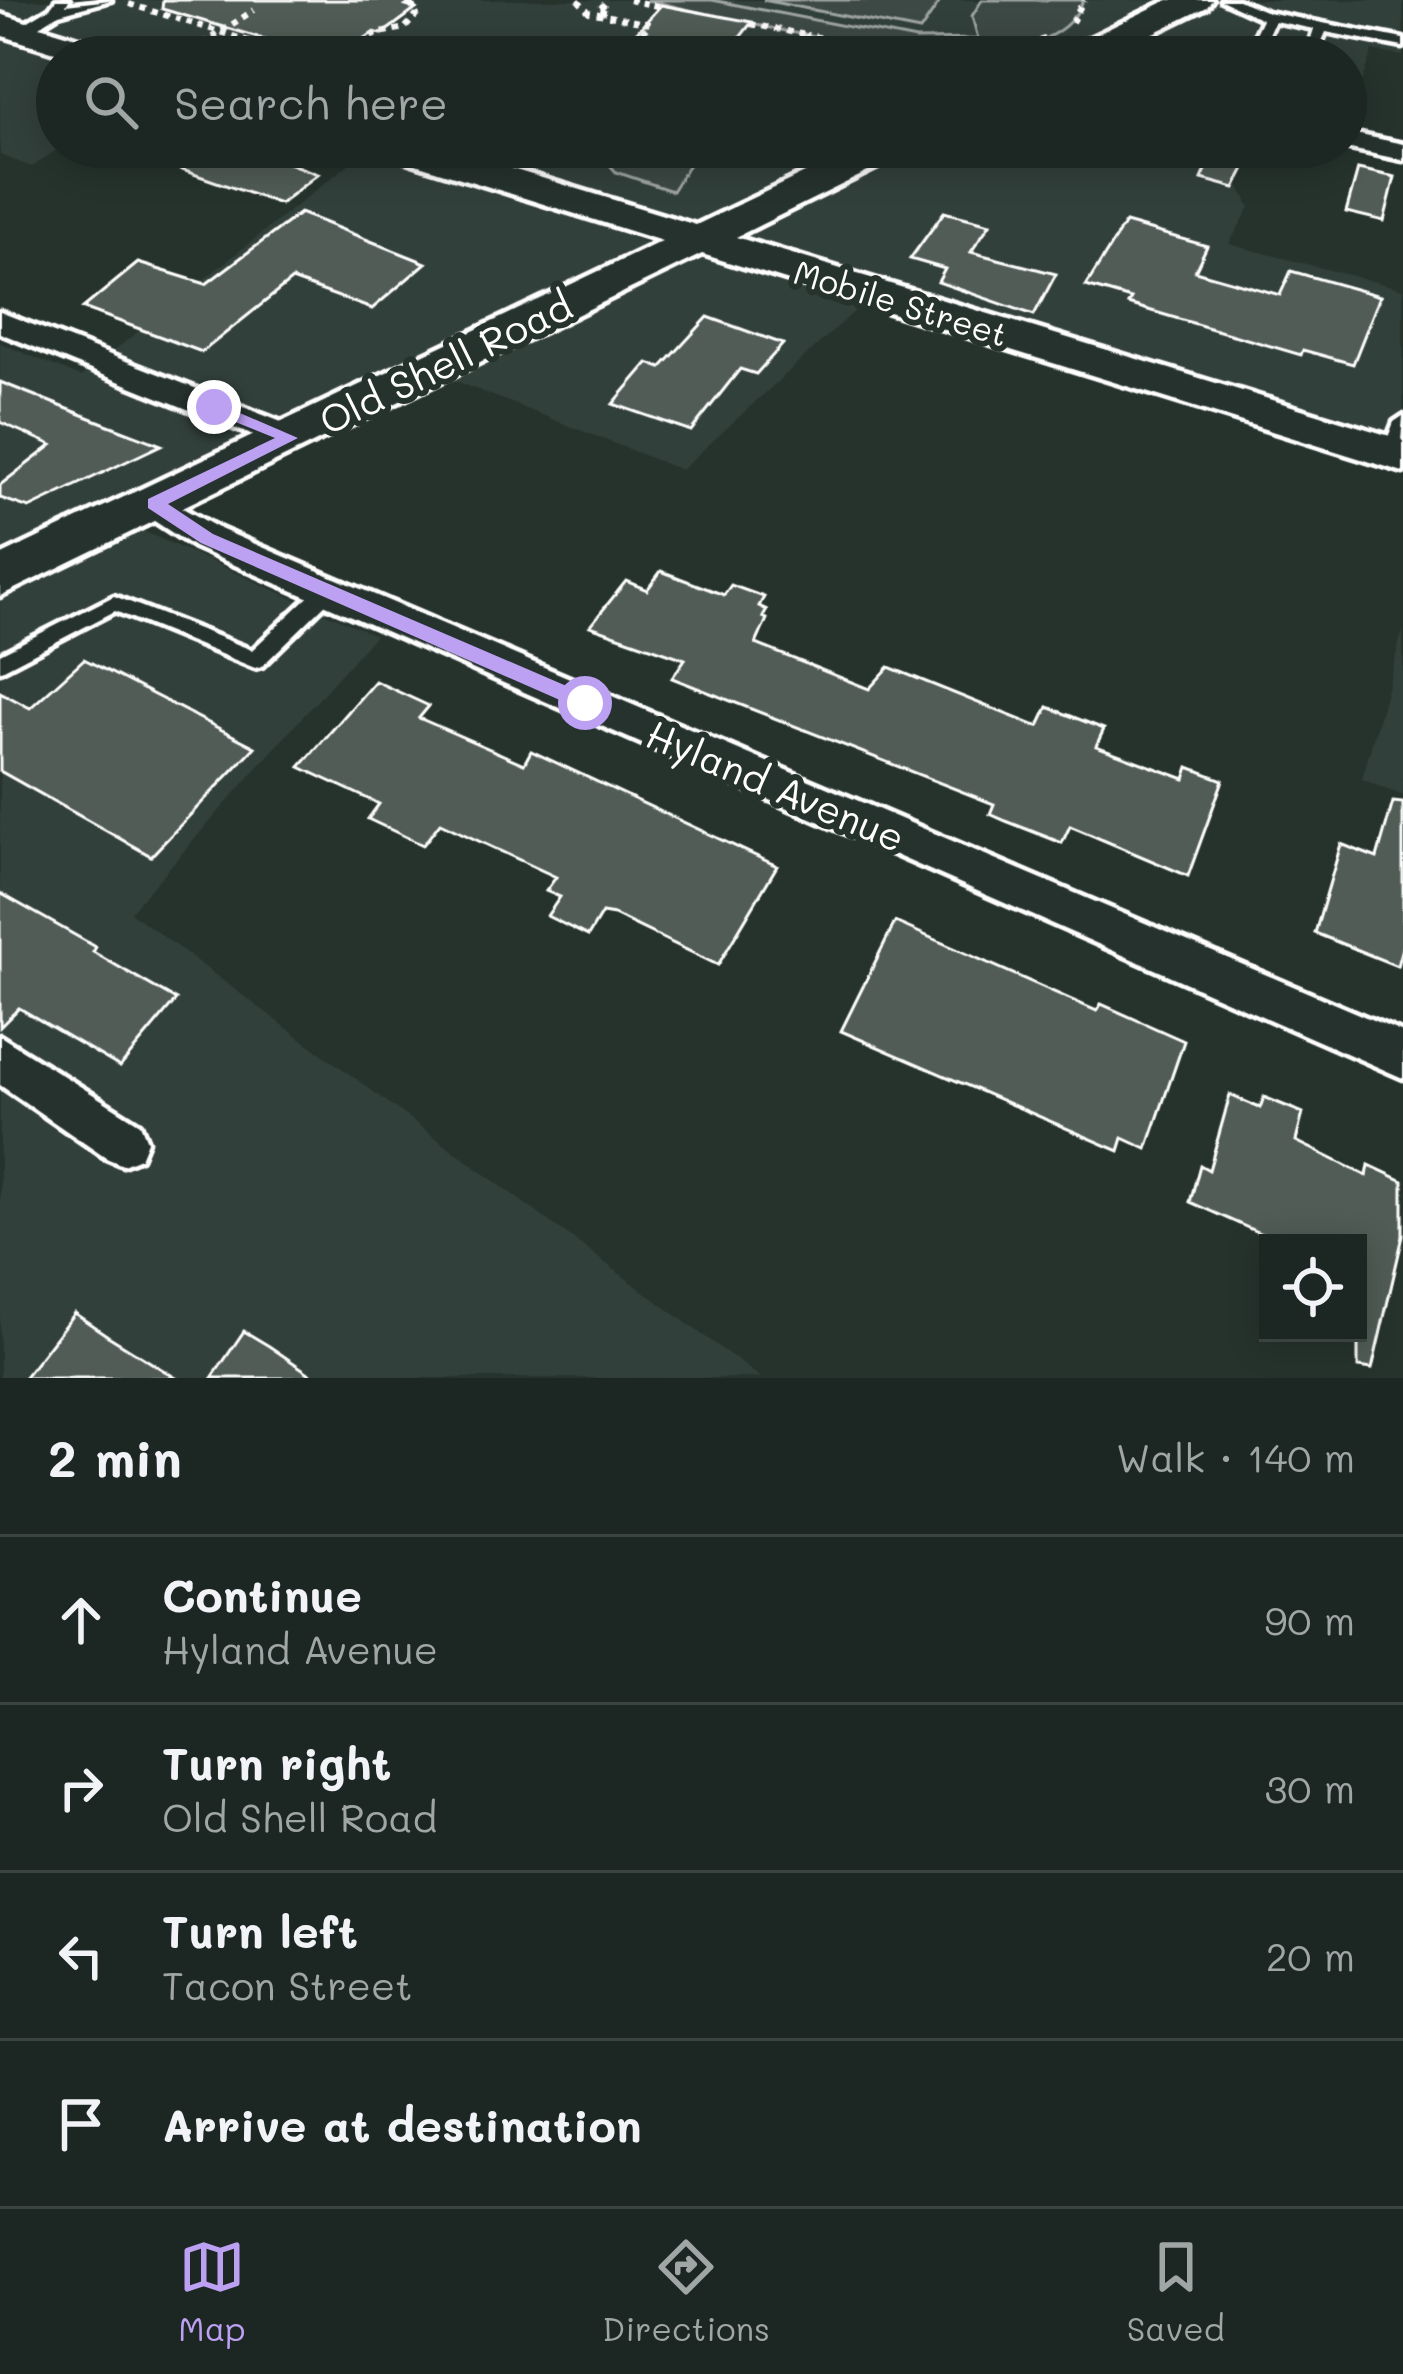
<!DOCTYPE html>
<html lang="en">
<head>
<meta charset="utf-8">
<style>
  body { margin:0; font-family:Mali,sans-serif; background:#252e2a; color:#f1f3f6 }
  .controls { position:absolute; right:36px; bottom:36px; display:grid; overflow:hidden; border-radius:0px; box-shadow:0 6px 30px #0003 }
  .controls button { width:108px; height:108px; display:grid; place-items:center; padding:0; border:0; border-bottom:3px solid #3a4340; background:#1c2622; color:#f1f3f6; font:60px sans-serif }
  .stop { position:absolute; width:36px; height:36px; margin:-27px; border:9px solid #bca0f2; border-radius:50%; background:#fff }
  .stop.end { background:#bca0f2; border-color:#fff; box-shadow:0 3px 12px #0008 }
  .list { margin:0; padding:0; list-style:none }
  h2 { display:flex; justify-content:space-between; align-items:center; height:156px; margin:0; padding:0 48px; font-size:51px }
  h2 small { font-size:39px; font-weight:400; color:#a0a5a5 }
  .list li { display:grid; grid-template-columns:78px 1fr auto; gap:36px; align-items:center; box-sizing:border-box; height:168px; padding:0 48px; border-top:3px solid #3a4340 }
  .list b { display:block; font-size:45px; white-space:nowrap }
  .list p { margin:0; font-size:39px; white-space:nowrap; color:#a0a5a5 }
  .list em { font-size:39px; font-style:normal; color:#a0a5a5 }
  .icon { flex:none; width:66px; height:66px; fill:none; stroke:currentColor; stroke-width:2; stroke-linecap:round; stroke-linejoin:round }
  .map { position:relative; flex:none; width:1403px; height:1378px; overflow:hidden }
  .search { position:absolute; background:#1c2622; box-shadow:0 6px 30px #0003; left:36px; right:36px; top:36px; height:132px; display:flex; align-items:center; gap:30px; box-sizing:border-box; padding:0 42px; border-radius:66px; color:#a0a5a5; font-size:45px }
  .sheet { height:828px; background:#1c2622 }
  nav { display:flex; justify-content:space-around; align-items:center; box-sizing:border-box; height:168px; border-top:3px solid #3a4340; background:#1c2622; font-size:33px; color:#a0a5a5 }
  nav a { display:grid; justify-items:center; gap:6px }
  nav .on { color:#bca0f2 }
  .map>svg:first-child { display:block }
</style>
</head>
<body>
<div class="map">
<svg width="1403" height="1378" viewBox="0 0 1403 1378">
  <rect width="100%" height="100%" fill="#26332d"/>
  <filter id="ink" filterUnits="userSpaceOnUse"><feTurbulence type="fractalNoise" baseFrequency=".00833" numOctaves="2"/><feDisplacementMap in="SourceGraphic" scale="24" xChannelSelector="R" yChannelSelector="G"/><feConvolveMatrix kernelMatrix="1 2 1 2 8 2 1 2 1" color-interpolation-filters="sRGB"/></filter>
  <g filter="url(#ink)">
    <g fill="#333f3a">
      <path d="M 0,0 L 1164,0 L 1046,57 L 57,57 L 57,147 L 61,147 L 32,167 L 0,155 Z"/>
      <path d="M 1183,0 L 1403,0 L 1403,56 L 1373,51 L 1346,129 L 1346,57 L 1054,57 Z"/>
      <path d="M 370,147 L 651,244 L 694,224 L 674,223 L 431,147 L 1220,147 L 1250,207 L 1229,244 L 1403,289 L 1403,475 L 860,306 L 681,470 L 415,365 L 96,510 L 375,635 L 130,912 L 761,1378 L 0,1378 L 0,343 L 81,377 Z"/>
      <path d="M 1403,630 L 1403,796 L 1362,779 Z"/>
    </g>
    <g fill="#3e4944" stroke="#9ea4a2" stroke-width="3">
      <path d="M 646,0 L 712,0 L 916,40 L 978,39 L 972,16 L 982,0 L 1083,0 C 1046,109 730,17 646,0 Z"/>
      <path d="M 763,0 L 941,0 L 920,31 Z"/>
      <path d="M 594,147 L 668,147 L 693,158 L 672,191 L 616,172 Z"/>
    </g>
    <g fill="#515c57" stroke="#fff" stroke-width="3">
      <path d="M 163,0 L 415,0 L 406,6 L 416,9 L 382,34 L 374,32 L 338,57 L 326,57 L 162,9 Z"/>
      <path d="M 661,5 L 752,22 L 727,54 L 634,35 Z"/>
      <path d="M 130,147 L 245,147 L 318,174 L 280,204 L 130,152 Z"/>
      <path d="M 1216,147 L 1256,147 L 1235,188 L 1202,179 Z"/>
      <path d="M 1358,169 L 1395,177 L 1384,221 L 1346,212 Z"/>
      <path d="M 944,212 L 990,224 L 971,252 L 1056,274 L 1034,315 L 938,282 L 945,269 L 910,259 Z"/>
      <path d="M 300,213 L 426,263 L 372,309 L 292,280 L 202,352 L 83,308 L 138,263 L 206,284 Z"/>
      <path d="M 1125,223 L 1207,246 L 1195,271 L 1280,295 L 1291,271 L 1380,296 L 1353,364 L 1303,350 L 1301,355 L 1128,304 L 1131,299 L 1086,286 Z"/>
      <path d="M 708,317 L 783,344 L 756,374 L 740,369 L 691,431 L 613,404 L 648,363 L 661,368 Z"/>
      <path d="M 0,382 L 106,424 L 161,445 L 29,508 L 0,498 L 0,485 L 52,445 L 0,422 Z"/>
      <path d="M 661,571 L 724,595 L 731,585 L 764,597 L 759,606 L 767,610 L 763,617 L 767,619 L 756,644 L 869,689 L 889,667 L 1033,725 L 1039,726 L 1048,707 L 1104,729 L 1096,746 L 1185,779 L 1189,767 L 1223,780 L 1188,876 L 1070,826 L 1062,843 L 1006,821 L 990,814 L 994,804 L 672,678 L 685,659 L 590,626 L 626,581 L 647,590 Z"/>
      <path d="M 84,659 L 255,747 L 151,856 L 0,771 L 0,692 L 30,708 Z"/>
      <path d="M 375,681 L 429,706 L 419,718 L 524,764 L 531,751 L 777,866 L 718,965 L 614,915 L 602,913 L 588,936 L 547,916 L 560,897 L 546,891 L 556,877 L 440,823 L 423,845 L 368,819 L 379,804 L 300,767 Z"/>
      <path d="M 1393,802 L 1403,803 L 1403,944 L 1397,966 L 1315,933 L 1341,844 L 1377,858 Z"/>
      <path d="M 0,893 L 96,947 L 93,952 L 176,1000 L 120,1067 L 19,1008 L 0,1027 Z"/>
      <path d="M 895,922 L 1097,1011 L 1101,1004 L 1184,1041 L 1147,1149 L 1123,1138 L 1119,1151 L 841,1031 Z"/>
      <path d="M 1230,1095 L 1260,1108 L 1264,1097 L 1303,1113 L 1296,1141 L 1367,1176 L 1369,1165 L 1403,1181 L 1403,1236 L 1372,1369 L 1358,1367 L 1358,1243 L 1282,1243 L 1190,1202 L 1200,1165 L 1209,1170 Z"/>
      <path d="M 74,1313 L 108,1336 L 176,1378 L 24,1378 Z"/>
      <path d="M 244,1331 L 269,1346 L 316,1378 L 212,1378 Z"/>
    </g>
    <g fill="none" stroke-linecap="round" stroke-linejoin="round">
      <g stroke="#fff" stroke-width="9">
        <g id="lane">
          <path d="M 56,0 L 69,0 L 66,5 L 111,0 L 59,14 L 27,34 L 17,34 L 17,28 L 50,8 Z"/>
          <path d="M 1221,0 L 1238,0 L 1267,12 L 1403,39 L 1403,47 L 1326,32 L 1315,57 L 1305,57 L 1314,29 L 1274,21 L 1262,47 L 1252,47 L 1250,44 L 1262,19 Z"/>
          <path d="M 1403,416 L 1400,453 L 1391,459 L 1385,457 L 1382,453 L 1394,422 Z"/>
          <path d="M 327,584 L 337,591 L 334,596 L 262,666 L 255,668 L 115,611 L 0,671 L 0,654 L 114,596 L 252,650 L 320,586 Z"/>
        </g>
      </g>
      <g stroke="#fff" stroke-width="9">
        <g id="street">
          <path d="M 1346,132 L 1403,144 L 1403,160 L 1341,147 L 1346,147 Z"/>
          <path d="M 0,312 L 302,430 L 307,438 L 302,446 L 278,446 L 0,333 Z"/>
          <path d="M 154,492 L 220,529 L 1403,1033 L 1403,1078 L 194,547 L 142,513 L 137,504 L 142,495 Z"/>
          <path d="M 0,1036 L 140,1124 L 147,1141 L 140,1158 L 123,1165 L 106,1158 L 0,1085 Z"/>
        </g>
      </g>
      <g stroke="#fff" stroke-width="9">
        <g id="secondary">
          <path d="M 1168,0 L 1212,0 L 1207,7 L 1105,57 L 1059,57 L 1065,50 Z"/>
          <path d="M 0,14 L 119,50 L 125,57 L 71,57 L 0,35 Z"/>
          <path d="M 381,147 L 440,147 L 696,225 L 859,147 L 908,147 L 902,155 L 736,237 L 1403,440 L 1403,472 L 702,254 L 0,596 L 0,556 L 662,241 L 387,155 Z"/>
        </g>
      </g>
      <g stroke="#fff" stroke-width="6" stroke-dasharray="6 6" stroke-linecap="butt">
        <path d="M 578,0 L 589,12 L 650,24 L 641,34 L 728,51 L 795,53 L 808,35 C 890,52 968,69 1049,37"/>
        <path d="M 629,0 L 662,7"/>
        <path d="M 129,4 L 301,57"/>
        <path d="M 606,12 L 598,11 L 608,0"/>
        <path d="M 1072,22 L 1084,0"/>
        <path d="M 729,50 L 737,39 L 791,49 L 801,34 L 750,24"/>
        <path d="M 182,57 L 254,10"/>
        <path d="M 342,57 L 375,34 L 405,28 L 417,15 L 412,7 L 421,0"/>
      </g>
      <use href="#lane" fill="#26332d" fill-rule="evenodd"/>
      <use href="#street" fill="#26332d" fill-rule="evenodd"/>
      <use href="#secondary" fill="#26332d" fill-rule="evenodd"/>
    </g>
  </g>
  <path fill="#bca0f2" d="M 208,404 L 219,404 L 298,438 L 168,504 L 213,534 L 592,697 L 592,708 L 578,708 L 201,543 L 148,508 L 148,499 L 275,438 L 208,411 Z"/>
  <g text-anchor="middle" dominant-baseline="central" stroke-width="12" stroke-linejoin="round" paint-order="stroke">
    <g font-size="33" fill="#fff" stroke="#26332d">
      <text transform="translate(901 302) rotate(17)">Mobile Street</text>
    </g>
    <g font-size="39" fill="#fff" stroke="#26332d">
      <text transform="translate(445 362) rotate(-26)">Old Shell Road</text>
      <text transform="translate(776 785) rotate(23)">Hyland Avenue</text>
    </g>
  </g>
</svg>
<div class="controls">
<button><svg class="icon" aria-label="locate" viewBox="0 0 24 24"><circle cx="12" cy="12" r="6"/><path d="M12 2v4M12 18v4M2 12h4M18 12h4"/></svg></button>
</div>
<div class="stop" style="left:585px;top:703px"></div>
<div class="stop end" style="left:214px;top:407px"></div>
<div class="search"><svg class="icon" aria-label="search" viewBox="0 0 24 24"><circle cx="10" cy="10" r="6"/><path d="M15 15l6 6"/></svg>Search here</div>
</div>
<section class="sheet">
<h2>2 min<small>Walk · 140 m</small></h2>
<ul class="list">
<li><svg class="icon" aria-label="ahead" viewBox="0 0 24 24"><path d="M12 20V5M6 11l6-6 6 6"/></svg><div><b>Continue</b><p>Hyland Avenue</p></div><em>90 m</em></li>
<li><svg class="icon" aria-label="right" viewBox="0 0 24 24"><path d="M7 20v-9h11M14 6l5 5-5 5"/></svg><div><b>Turn right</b><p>Old Shell Road</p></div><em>30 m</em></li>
<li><svg class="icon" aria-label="left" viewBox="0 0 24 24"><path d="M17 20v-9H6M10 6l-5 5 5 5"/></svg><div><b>Turn left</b><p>Tacon Street</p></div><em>20 m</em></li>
<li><svg class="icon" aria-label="arrive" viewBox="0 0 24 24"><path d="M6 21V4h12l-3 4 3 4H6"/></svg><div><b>Arrive at destination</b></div></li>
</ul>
</section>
<nav>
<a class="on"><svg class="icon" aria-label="map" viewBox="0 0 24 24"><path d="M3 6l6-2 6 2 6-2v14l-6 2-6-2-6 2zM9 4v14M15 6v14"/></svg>Map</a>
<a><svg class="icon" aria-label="directions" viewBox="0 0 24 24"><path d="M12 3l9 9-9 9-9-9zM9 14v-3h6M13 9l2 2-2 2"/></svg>Directions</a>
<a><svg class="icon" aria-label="saved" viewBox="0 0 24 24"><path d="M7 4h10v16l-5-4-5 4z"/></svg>Saved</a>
</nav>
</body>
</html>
